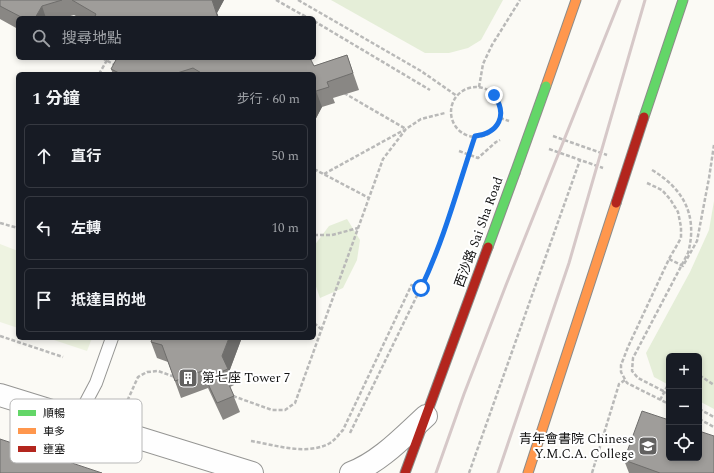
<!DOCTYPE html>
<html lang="zh-TW">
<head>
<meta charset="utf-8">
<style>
  body { margin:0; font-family:Spectral,"Noto Sans TC",serif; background:#242831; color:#f1f3f6 }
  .controls { position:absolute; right:12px; bottom:12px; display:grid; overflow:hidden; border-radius:6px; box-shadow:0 2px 6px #0003 }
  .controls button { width:36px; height:36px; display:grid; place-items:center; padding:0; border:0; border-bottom:1px solid #363941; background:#171b24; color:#f1f3f6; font:20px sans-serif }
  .stop { position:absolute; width:12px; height:12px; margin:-9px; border:3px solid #1a73e8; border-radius:50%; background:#fff }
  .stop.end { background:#1a73e8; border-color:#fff; box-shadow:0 1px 4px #0008 }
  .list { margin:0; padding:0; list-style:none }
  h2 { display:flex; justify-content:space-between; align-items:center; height:52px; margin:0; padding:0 16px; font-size:17px }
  h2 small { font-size:13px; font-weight:400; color:#9ea1a6 }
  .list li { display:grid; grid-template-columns:26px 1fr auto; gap:12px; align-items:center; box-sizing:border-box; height:64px; margin:0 8px 8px; padding:0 8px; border:1px solid #363941; border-radius:6px }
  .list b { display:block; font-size:15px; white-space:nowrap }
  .list em { font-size:13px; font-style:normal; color:#9ea1a6 }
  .icon { flex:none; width:22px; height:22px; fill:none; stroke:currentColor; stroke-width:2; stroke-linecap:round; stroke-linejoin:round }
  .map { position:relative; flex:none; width:714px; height:473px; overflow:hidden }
  .search { position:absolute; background:#171b24; box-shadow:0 2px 6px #0003; left:16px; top:16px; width:300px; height:44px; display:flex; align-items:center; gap:10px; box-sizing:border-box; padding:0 14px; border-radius:6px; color:#9ea1a6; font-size:15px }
  .panel { position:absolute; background:#171b24; box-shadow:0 2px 6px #0003; left:16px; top:72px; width:300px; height:268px; border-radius:6px }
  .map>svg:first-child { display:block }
</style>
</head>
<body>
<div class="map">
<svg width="714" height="473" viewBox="0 0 714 473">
  <rect width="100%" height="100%" fill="#fbfaf5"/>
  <g fill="#e5eed8">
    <path d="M 331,0 L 503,0 L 481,40 L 468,48 L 449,53 L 425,53 Z"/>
    <path d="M 714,201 L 714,409 L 699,401 L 699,356 L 669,356 L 669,385 L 654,377 L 646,353 L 690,272 L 709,230 Z"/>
    <path d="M 347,219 L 360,240 L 357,260 L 343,288 L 320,298 L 314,281 L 314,246 L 329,226 Z"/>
  </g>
  <g fill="#eef3e1">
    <path d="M 0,244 L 18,251 L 18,328 L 0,322 Z"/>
    <path d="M 48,338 L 92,338 L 87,351 Z"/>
  </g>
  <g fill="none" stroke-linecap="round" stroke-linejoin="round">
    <g stroke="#959593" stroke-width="14">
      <path id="lane" d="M 77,419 L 96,383 L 112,338"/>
    </g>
    <g stroke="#959593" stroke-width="24">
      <g id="street">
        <path d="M 0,395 L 252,473"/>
        <path d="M 351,473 C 380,462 403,437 426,416"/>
      </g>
    </g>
    <g stroke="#8c8b89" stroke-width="11">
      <g id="fast">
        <path d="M 644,117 L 683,0"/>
        <path d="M 488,247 L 515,173"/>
      </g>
    </g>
    <g stroke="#8c8b89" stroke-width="11">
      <g id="slow">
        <path d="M 546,86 L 576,0"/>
        <path d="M 528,473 L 616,203"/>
      </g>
    </g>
    <g stroke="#8c8b89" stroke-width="11">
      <path id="jam" d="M 405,473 L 488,247"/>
    </g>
    <g stroke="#b9b9b8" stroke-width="2.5" stroke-dasharray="4 2" stroke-linecap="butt">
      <path d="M 276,0 L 308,18"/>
      <path d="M 298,0 L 421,71 L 457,96"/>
      <path d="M 314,21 L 430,90"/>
      <path d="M 102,58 L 115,65"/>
      <path d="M 99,74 L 107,60"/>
      <path d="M 479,87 L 483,64 L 492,45 L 520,0"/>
      <circle cx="476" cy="112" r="25"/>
      <path d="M 344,93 L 406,129"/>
      <path d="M 500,118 L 509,121"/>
      <path d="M 553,136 L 607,155"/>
      <path d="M 549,149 L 603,168"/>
      <path d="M 459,151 L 478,158 L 496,142 L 500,140"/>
      <path d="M 314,169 L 369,198"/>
      <path d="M 652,170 C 684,189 698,216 688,253 L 633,358 L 632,371 L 638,378 L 669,394"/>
      <path d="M 324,174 L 404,130"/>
      <path d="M 647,183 L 662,190 L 670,199 L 678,212 L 681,227 L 681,238 L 669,259 L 628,347 L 621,365 L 621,372 L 627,383 L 669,404"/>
      <path d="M 0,223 L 18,228"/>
      <path d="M 314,235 L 332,235 L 358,228"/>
      <path d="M 669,259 L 683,266 L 697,241 L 709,178 L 714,145"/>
      <path d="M 314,323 L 321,329"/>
      <path d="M 0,336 L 63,357"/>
      <path d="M 699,376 L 702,377 L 714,385"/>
      <path d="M 233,396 L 272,410 L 285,410 L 295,403 L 383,159 L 406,129 L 421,119 L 445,113"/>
      <path d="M 660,400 L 669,383"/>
      <path d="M 125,406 L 138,377 L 147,372 L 158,371 L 175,377"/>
      <path d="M 699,409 L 714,417"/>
      <path d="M 699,419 L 714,427"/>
      <path d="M 350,433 L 428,273 L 448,221 L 475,136"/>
      <path d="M 251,441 C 276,445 307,456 330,443 C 335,440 339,434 343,430 L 412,284"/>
      <path d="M 469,473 L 580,160"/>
      <path d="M 592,473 L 619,384 L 625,380"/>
    </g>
    <use href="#lane" stroke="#fefefe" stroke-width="12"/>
    <use href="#street" stroke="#fefefe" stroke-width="22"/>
    <use href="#fast" stroke="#63d668" stroke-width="9"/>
    <use href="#slow" stroke="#ff974d" stroke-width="9"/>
    <use href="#jam" stroke="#b3261e" stroke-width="9"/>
    <g stroke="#d6c8c8" stroke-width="3">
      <path d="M 436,473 L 464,394 L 506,285 L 620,0"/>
      <path d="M 498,473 L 569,263 L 645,0"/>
    </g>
    <g stroke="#8c8b89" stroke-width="11" stroke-linecap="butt">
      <path id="fast-bridge" d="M 515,173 L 546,86"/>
    </g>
    <g stroke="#8c8b89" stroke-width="11" stroke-linecap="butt">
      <path id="jam-bridge" d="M 616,203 L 644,117"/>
    </g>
    <use href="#fast-bridge" stroke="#63d668" stroke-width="9"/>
    <use href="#jam-bridge" stroke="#b3261e" stroke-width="9"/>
  </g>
  <g fill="#898784">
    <path d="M 0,0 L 224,0 L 217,13 L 219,18 L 80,18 L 74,15 L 63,18 L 18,18 L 18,29 L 0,19 Z"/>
    <path d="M 347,55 L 359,90 L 333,98 L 335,103 L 322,107 L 314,122 L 314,74 L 113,74 L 111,69 L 314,66 Z"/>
    <path d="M 151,338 L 244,338 L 241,340 L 229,372 L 234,385 L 230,387 L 240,412 L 223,420 L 208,388 L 181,398 L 168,362 L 157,358 L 151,342 Z"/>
    <path d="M 624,460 L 714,473 L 629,473 Z"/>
  </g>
  <g fill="#6f6e6c">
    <path d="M 212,0 L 224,0 L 217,13 L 219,18 L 218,18 Z"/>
    <path d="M 42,6 L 46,18 L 35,18 Z"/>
    <path d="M 316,91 L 322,107 L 314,122 L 314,95 Z"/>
    <path d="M 229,338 L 240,338 L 241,340 L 229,372 L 222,356 Z"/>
  </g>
  <g fill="#9f9d9a" stroke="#6f6e6c">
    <path d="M 0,0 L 62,0 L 42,6 L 35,18 L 23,18 L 0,6 Z"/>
    <path d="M 72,0 L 212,0 L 218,18 L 99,18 L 95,16 L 96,14 Z"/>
    <path d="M 347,55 L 353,73 L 327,82 L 329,87 L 316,91 L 314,95 L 314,74 L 203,74 L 193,68 L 174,74 L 121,74 L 111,69 L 117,58 L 310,58 L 314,66 Z"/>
    <path d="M 152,338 L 229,338 L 222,356 L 228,369 L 223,371 L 234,396 L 217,403 L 202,371 L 175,381 L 162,345 L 151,342 Z"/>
    <path d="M 642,411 L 669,420 L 669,458 L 699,458 L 699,431 L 714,436 L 714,473 L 660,473 L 624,460 Z"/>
    <path d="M 0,439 L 102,473 L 0,473 Z"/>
  </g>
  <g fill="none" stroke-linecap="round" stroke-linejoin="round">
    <path stroke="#1a73e8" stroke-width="5" d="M 421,288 C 444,240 458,187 475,136 C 499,133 508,115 494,95"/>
  </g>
  <defs>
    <g id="building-square" transform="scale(1)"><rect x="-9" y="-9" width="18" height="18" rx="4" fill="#626160" stroke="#fff"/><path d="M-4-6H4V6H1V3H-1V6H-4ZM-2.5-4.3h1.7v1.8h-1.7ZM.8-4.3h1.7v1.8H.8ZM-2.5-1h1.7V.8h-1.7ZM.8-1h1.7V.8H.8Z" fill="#fff"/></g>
    <g id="school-square" transform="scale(1)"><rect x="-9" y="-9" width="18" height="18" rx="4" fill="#626160" stroke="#fff"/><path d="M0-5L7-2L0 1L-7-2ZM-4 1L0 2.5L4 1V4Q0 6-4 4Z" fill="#fff"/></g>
  </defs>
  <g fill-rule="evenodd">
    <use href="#building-square" x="188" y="378"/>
    <use href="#school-square" x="648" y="446"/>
  </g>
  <g text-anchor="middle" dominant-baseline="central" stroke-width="4" stroke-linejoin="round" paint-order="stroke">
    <g font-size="13" fill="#0f0f0f" stroke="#fff">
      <text transform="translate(479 232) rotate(-70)">西沙路 Sai Sha Road</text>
    </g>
    <g font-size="13" fill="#0f0f0f" stroke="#fff" text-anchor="start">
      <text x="202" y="378">第七座 Tower 7</text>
      <text x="634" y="439" text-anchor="end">青年會書院 Chinese<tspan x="634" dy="15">Y.M.C.A. College</tspan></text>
    </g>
  </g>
  <rect x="10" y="399" width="132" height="64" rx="6" fill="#fff" stroke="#b7b7b7" stroke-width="1"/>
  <rect x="18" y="410" width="18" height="6" fill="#63d668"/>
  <rect x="18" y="428" width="18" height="6" fill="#ff974d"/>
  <rect x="18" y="446" width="18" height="6" fill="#b3261e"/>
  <g font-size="11" fill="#0f0f0f">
    <text x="43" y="417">順暢</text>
    <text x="43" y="435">車多</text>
    <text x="43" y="453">壅塞</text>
  </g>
</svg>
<div class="controls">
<button>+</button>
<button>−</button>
<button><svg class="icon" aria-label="locate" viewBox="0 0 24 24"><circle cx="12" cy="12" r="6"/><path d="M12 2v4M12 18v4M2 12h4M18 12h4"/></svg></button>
</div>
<div class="stop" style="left:421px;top:288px"></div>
<div class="stop end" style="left:494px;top:95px"></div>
<div class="search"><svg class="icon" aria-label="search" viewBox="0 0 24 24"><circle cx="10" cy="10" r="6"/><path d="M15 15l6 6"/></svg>搜尋地點</div>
<section class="panel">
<h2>1 分鐘<small>步行 · 60 m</small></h2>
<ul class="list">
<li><svg class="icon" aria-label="ahead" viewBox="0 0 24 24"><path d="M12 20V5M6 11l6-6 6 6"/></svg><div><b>直行</b></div><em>50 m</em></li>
<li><svg class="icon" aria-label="left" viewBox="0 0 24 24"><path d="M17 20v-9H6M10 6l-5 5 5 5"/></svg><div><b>左轉</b></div><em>10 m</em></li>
<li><svg class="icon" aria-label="arrive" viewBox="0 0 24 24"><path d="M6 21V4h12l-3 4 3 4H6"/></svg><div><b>抵達目的地</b></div></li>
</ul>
</section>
</div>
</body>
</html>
